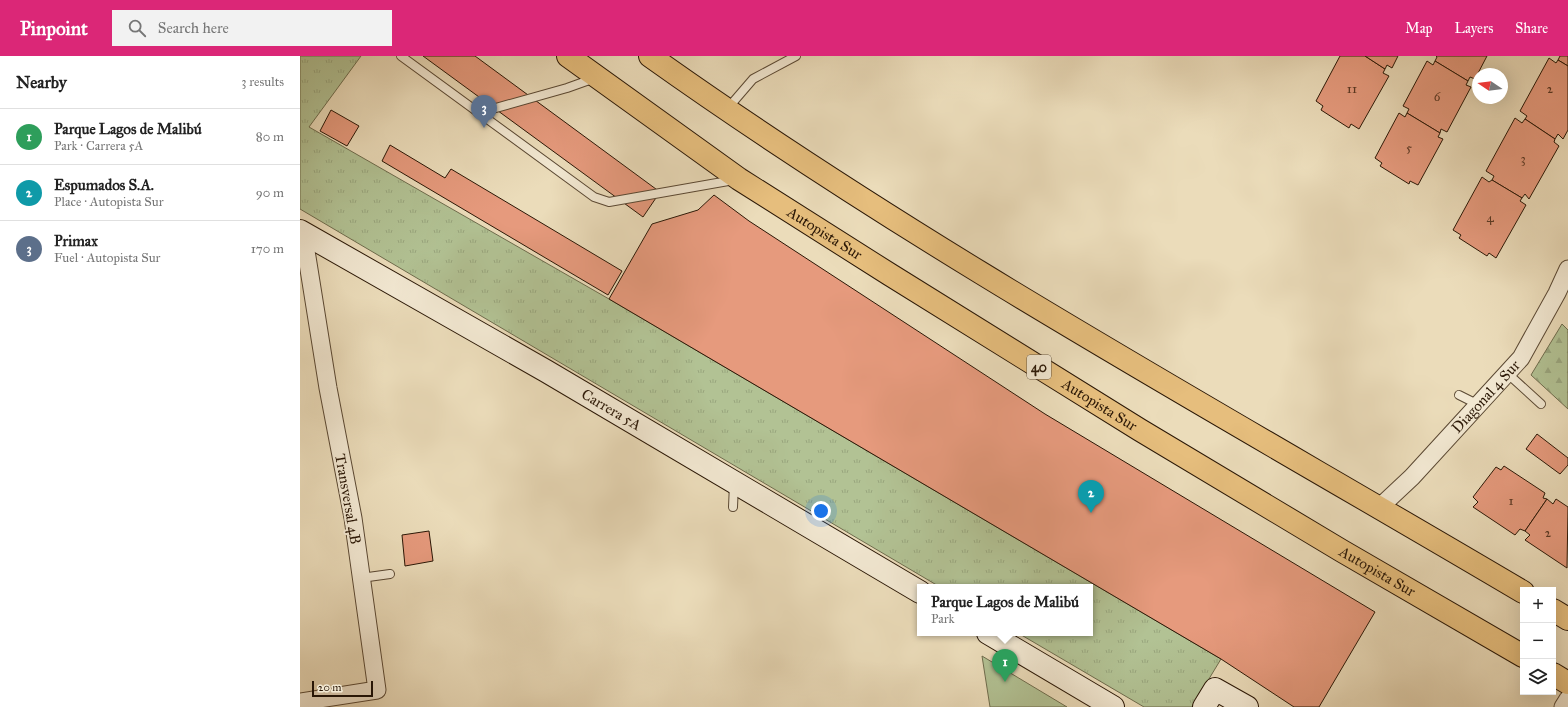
<!DOCTYPE html>
<html lang="en">
<head>
<meta charset="utf-8">
<style>
  body { margin:0; font-family:"IM FELL Great Primer",serif; background:#f2f2f2; color:#222 }
  .controls { position:absolute; right:12px; bottom:12px; display:grid; overflow:hidden; border-radius:0px; box-shadow:0 4px 16px #0002 }
  .controls button { width:36px; height:36px; display:grid; place-items:center; padding:0; border:0; border-bottom:1px solid #e0e0e0; background:#fff; color:#222; font:20px sans-serif }
  .compass { position:absolute; left:1172px; top:12px; width:36px; height:36px; border-radius:50%; background:#fff; box-shadow:0 4px 16px #0002; rotate:283deg }
  .scale { position:absolute; left:12px; bottom:10px; width:61px; box-sizing:border-box; padding-left:4px; border:2px solid #2a1706; border-top:0; font-size:11px; line-height:14px; white-space:nowrap; color:#2a1706; -webkit-text-stroke:3px #f2e8d2; paint-order:stroke }
  .you { position:absolute; left:521px; top:455px; width:14px; height:14px; margin:-10px; border:3px solid #fff; border-radius:50%; background:#1a73e8; box-shadow:0 0 0 6px #1a73e833 }
  .badge { display:grid; place-items:center; width:26px; height:26px; border-radius:50%; background:#db2777; color:#fff; font-size:13px; font-weight:700 }
  .pin { position:absolute; translate:-50% -33px; filter:drop-shadow(0 1px 2px #0008) }
  .pin::after { content:''; position:absolute; top:21px; width:14px; height:12px; background:inherit; clip-path:polygon(0 0,100% 0,50% 100%) }
  .popup { position:absolute; left:617px; top:528px; width:176px; height:52px; box-sizing:border-box; display:grid; place-content:center; border-radius:0px; background:#fff; filter:drop-shadow(0 1px 3px #0005); font-size:13px; white-space:nowrap; color:#767676 }
  .popup b { font-size:15px; color:#222 }
  .popup::after { content:''; position:absolute; left:50%; top:100%; margin-left:-8px; border:8px solid transparent; border-top-color:#fff }
  .list { margin:0; padding:0; list-style:none }
  h2 { display:flex; justify-content:space-between; align-items:center; height:52px; margin:0; padding:0 16px; font-size:17px }
  h2 small { font-size:13px; font-weight:400; color:#767676 }
  .list li { display:grid; grid-template-columns:26px 1fr auto; gap:12px; align-items:center; box-sizing:border-box; height:56px; padding:0 16px; border-top:1px solid #e0e0e0 }
  .list b { display:block; font-size:15px; white-space:nowrap }
  .list p { margin:0; font-size:13px; white-space:nowrap; color:#767676 }
  .list em { font-size:13px; font-style:normal; color:#767676 }
  .icon { flex:none; width:22px; height:22px; fill:none; stroke:currentColor; stroke-width:2; stroke-linecap:round; stroke-linejoin:round }
  .map { position:relative; flex:none; width:1268px; height:651px; overflow:hidden }
  header { display:flex; align-items:center; gap:24px; box-sizing:border-box; height:56px; padding:0 20px; background:#db2777; color:#fff }
  header strong { font-size:19px }
  nav { display:flex; gap:22px; margin-inline-start:auto; font-size:14px }
  .search { width:280px; height:36px; background:#f2f2f2; display:flex; align-items:center; gap:10px; box-sizing:border-box; padding:0 14px; border-radius:0px; color:#767676; font-size:15px }
  main { display:flex }
  aside { flex:1; background:#fff }
  .map>svg:first-child { display:block }
</style>
</head>
<body>
<header>
<strong>Pinpoint</strong>
<div class="search"><svg class="icon" aria-label="search" viewBox="0 0 24 24"><circle cx="10" cy="10" r="6"/><path d="M15 15l6 6"/></svg>Search here</div>
<nav><a>Map</a><a>Layers</a><a>Share</a></nav>
</header>
<main>
<aside>
<h2>Nearby<small>3 results</small></h2>
<ul class="list">
<li><span class="badge" style="background:#2e9e5b">1</span><div><b>Parque Lagos de Malibú</b><p>Park · Carrera 5A</p></div><em>80 m</em></li>
<li><span class="badge" style="background:#0f9aa8">2</span><div><b>Espumados S.A.</b><p>Place · Autopista Sur</p></div><em>90 m</em></li>
<li><span class="badge" style="background:#5c6f8a">3</span><div><b>Primax</b><p>Fuel · Autopista Sur</p></div><em>170 m</em></li>
</ul>
</aside>
<div class="map">
<svg width="1268" height="651" viewBox="0 0 1268 651">
  <defs>
    <pattern id="grass-tufts" width="24" height="20" patternUnits="userSpaceOnUse"><rect width="24" height="20" fill="#b2c294"/><path d="M3 7l-1-3M5 7V3M7 7l1-3M15 17l-1-3M17 17v-4M19 17l1-3" fill="none" stroke="#99a67e"/></pattern>
    <pattern id="forest-firs" width="22" height="20" patternUnits="userSpaceOnUse"><rect width="22" height="20" fill="#b2c294"/><path d="M5 1l3.5 6h-7zM16 11l3.5 6h-7z" fill="#99a67e"/></pattern>
  </defs>
  <rect width="100%" height="100%" fill="#ebdcba"/>
  <filter id="stains"><feTurbulence type="fractalNoise" baseFrequency=".005" numOctaves="4"/><feColorMatrix values="0 0 0 0 .2 0 0 0 0 .09 0 0 0 0 .02 0 0 0 .5 -.17"/></filter>
  <radialGradient id="worn" r=".72"><stop offset=".6" stop-color="#630" stop-opacity="0"/><stop offset="1" stop-color="#630" stop-opacity=".3"/></radialGradient>
  <path fill="url(#grass-tufts)" stroke="#6e6c4d" d="M 0,0 L 61,0 L 9,71 L 309,243 L 921,603 L 892,651 L 844,651 L 718,577 L 790,577 L 790,531 L 640,531 L 0,153 Z"/>
  <path fill="url(#forest-firs)" stroke="#6e6c4d" d="M 1262,268 L 1268,274 L 1268,353 L 1231,319 Z"/>
  <path fill="#b2c294" stroke="#6e6c4d" d="M 682,600 L 767,651 L 690,651 Z"/>
  <g fill="#e69a7d" stroke="#2a1706">
    <path d="M 123,0 L 175,0 L 360,136 L 343,161 Z"/>
    <path d="M 1040,0 L 1065,0 L 1085,13 L 1083,17 L 1089,20 L 1059,73 L 1051,68 L 1049,72 L 1021,54 L 1023,50 L 1016,45 Z"/>
    <path d="M 1065,0 L 1098,0 L 1092,12 L 1087,9 L 1085,13 Z"/>
    <path d="M 1136,0 L 1187,0 L 1175,23 L 1170,21 L 1168,25 L 1135,5 L 1137,1 Z"/>
    <path d="M 1260,0 L 1268,0 L 1268,10 L 1258,4 Z"/>
    <path d="M 1249,2 L 1256,7 L 1258,4 L 1268,10 L 1268,74 L 1263,83 L 1258,78 L 1255,83 L 1225,63 L 1227,60 L 1220,55 Z"/>
    <path d="M 1127,5 L 1133,9 L 1135,5 L 1168,25 L 1166,29 L 1171,31 L 1147,76 L 1141,73 L 1140,77 L 1107,57 L 1109,53 L 1103,50 Z"/>
    <path d="M 31,54 L 59,70 L 47,90 L 20,75 Z"/>
    <path d="M 1099,57 L 1105,61 L 1107,57 L 1140,77 L 1138,81 L 1143,83 L 1118,129 L 1110,125 L 1109,128 L 1080,110 L 1082,107 L 1075,102 Z"/>
    <path d="M 1215,62 L 1222,67 L 1225,63 L 1255,83 L 1254,86 L 1259,90 L 1229,143 L 1225,138 L 1222,142 L 1192,124 L 1194,120 L 1186,115 Z"/>
    <path d="M 90,89 L 145,122 L 151,113 L 322,215 L 308,239 L 82,105 Z"/>
    <path d="M 1182,121 L 1189,126 L 1192,124 L 1222,142 L 1220,145 L 1226,149 L 1196,202 L 1189,197 L 1187,200 L 1159,182 L 1161,179 L 1153,174 Z"/>
    <path d="M 414,139 L 449,165 L 745,358 L 1075,556 L 1019,651 L 994,651 L 921,603 L 309,243 L 352,168 L 398,154 Z"/>
    <path d="M 1237,378 L 1268,402 L 1268,409 L 1260,418 L 1226,393 Z"/>
    <path d="M 1204,410 L 1245,437 L 1243,442 L 1247,443 L 1225,475 L 1220,473 L 1215,479 L 1173,451 L 1178,446 L 1173,441 L 1196,411 L 1201,414 Z"/>
    <path d="M 1247,443 L 1253,448 L 1256,443 L 1268,451 L 1267,512 L 1225,484 L 1230,479 L 1225,475 Z"/>
    <path d="M 129,475 L 133,505 L 105,510 L 102,479 Z"/>
  </g>
  <g fill="none" stroke-linecap="round" stroke-linejoin="round">
    <g stroke="#5a4833" stroke-width="10">
      <g id="lane">
        <path d="M 101,0 L 294,141 L 309,146 L 434,124"/>
        <path d="M 428,52 L 453,23 L 496,0"/>
        <path d="M 178,57 L 267,32 L 295,22"/>
        <path d="M 1207,317 L 1241,348"/>
        <path d="M 1159,339 L 1179,349"/>
        <path d="M 433,451 L 434,428"/>
        <path d="M 61,522 L 90,518"/>
      </g>
    </g>
    <g stroke="#5a4833" stroke-width="19">
      <g id="street">
        <path id="s1" d="M 1080,451 L 1112,421 L 1221,302 L 1257,237 L 1268,213"/>
        <path d="M 0,646 L 77,634 L 53,462 L 28,332 L 3,176"/>
        <path d="M 1263,651 L 1268,643"/>
      </g>
    </g>
    <g stroke="#2a1706" stroke-width="24">
      <g id="secondary">
        <path id="s2" d="M 0,175 L 246,315 L 620,536"/>
        <path d="M 688,577 L 813,651"/>
        <path d="M 904,651 L 915,633 L 947,651"/>
      </g>
    </g>
    <g stroke="#2a1706" stroke-width="24">
      <g id="highway">
        <path id="s3" d="M 268,0 L 439,123 L 589,218 L 840,374 L 1042,495 L 1223,600"/>
        <path d="M 350,0 C 628,198 929,362 1223,536"/>
        <path d="M 1253,554 L 1268,563"/>
        <path d="M 1253,618 L 1268,627"/>
      </g>
    </g>
    <use href="#lane" stroke="#f2e8d2" stroke-width="8"/>
    <use href="#street" stroke="#f2e8d2" stroke-width="17"/>
    <use href="#secondary" stroke="#f2e8d2" stroke-width="22"/>
    <use href="#highway" stroke="#e6be7d" stroke-width="22"/>
  </g>
  <g text-anchor="middle" dominant-baseline="central" stroke-width="4" stroke-linejoin="round" paint-order="stroke">
    <g font-size="13" fill="#593824">
      <text x="1052" y="33">11</text>
      <text x="1250" y="33">2</text>
      <text x="1137" y="41">6</text>
      <text x="1109" y="92">5</text>
      <text x="1223" y="103">3</text>
      <text x="1190" y="162">4</text>
      <text x="1211" y="445">1</text>
      <text x="1248" y="477">2</text>
    </g>
    <rect fill="#f2e8d2" stroke="#665643" stroke-width="1" x="727" y="299" width="24" height="24" rx="3"/>
    <g font-size="14" font-weight="bold" fill="#2a1706">
      <text x="739" y="311">40</text>
    </g>
    <g font-size="15" fill="#2a1706" stroke="#f2e8d2">
      <text stroke="none"><textPath href="#s3" startOffset="312">Autopista Sur</textPath></text>
      <text stroke="none"><textPath href="#s1" startOffset="153">Diagonal 4 Sur</textPath></text>
      <text stroke="none"><textPath href="#s3" startOffset="636">Autopista Sur</textPath></text>
      <text stroke="none"><textPath href="#s2" startOffset="359">Carrera 5A</textPath></text>
      <text transform="translate(48 443) rotate(80)">Transversal 4B</text>
      <text stroke="none"><textPath href="#s3" startOffset="960">Autopista Sur</textPath></text>
    </g>
  </g>
  <rect width="100%" height="100%" filter="url(#stains)"/>
  <rect width="100%" height="100%" fill="url(#worn)"/>
</svg>
<div class="controls">
<button>+</button>
<button>−</button>
<button><svg class="icon" aria-label="layers" viewBox="0 0 24 24"><path d="M12 4l9 5-9 5-9-5zM3 14l9 5 9-5"/></svg></button>
</div>
<svg class="compass" viewBox="-18 -18 36 36"><path d="M0-13l5 13h-10z" fill="#e53935"/><path d="M0 13l5-13h-10z" fill="#767676"/></svg>
<div class="scale">20 m</div>
<div class="you"></div>
<div class="pin badge" style="left:705px;top:626px;background:#2e9e5b">1</div>
<div class="popup"><b>Parque Lagos de Malibú</b>Park</div>
<div class="pin badge" style="left:791px;top:457px;background:#0f9aa8">2</div>
<div class="pin badge" style="left:184px;top:72px;background:#5c6f8a">3</div>
</div>
</main>
</body>
</html>
